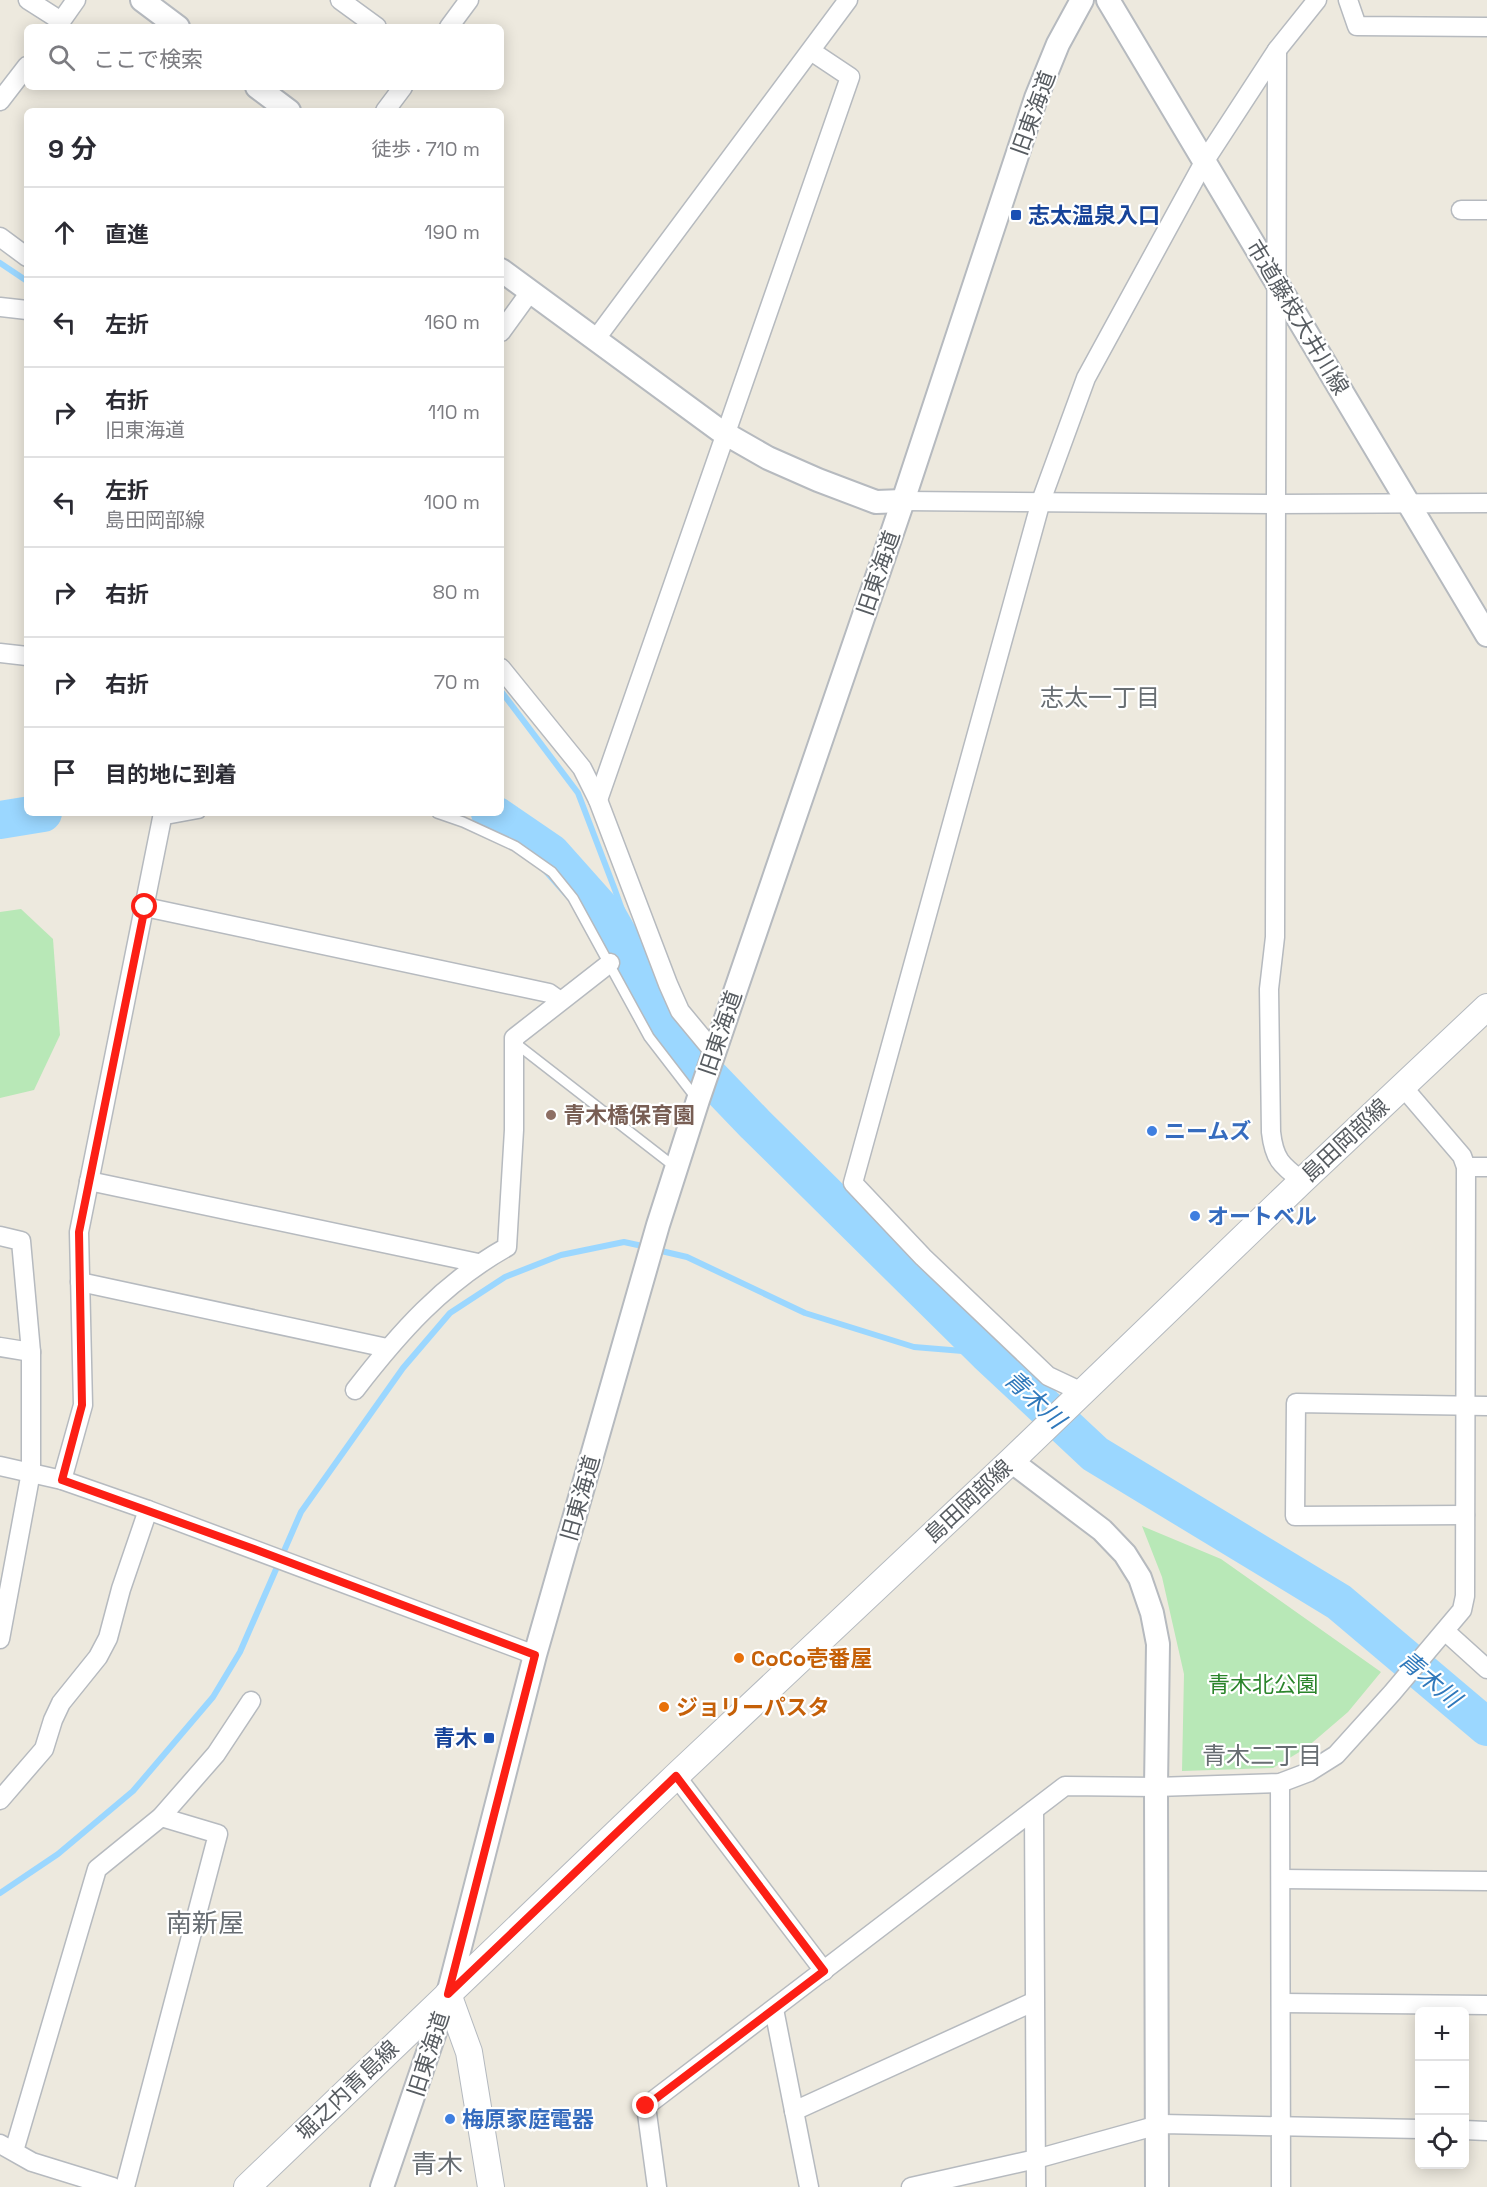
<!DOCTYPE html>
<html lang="ja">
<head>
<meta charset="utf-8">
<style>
  body { margin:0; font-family:"Space Grotesk","Noto Sans JP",sans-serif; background:#f7f7f7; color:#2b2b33 }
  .controls { position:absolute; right:18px; bottom:18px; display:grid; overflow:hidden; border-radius:9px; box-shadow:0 3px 15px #0003 }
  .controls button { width:54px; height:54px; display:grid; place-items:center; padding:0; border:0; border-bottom:2px solid #e1e1e2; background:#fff; color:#2b2b33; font:30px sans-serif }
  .stop { position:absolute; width:18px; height:18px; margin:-14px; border:4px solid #fc1f15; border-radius:50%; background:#fff }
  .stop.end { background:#fc1f15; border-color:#fff; box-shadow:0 2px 6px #0008 }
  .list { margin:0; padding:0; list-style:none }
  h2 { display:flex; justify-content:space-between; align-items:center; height:78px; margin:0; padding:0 24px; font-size:26px }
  h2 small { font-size:20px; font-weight:400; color:#7c7c81 }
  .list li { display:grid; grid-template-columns:39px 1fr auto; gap:18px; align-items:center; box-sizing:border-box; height:90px; padding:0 24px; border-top:2px solid #e1e1e2 }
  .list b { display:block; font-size:22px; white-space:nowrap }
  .list p { margin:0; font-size:20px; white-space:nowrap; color:#7c7c81 }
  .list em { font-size:20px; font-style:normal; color:#7c7c81 }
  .icon { flex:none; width:33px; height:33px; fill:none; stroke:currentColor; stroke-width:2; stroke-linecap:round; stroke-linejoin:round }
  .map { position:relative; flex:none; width:1487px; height:2187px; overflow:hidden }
  .search { position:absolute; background:#fff; box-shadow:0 3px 15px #0003; left:24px; top:24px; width:480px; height:66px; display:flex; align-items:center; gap:15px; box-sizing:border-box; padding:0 21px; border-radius:9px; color:#7c7c81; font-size:22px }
  .panel { position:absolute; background:#fff; box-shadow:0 3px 15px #0003; left:24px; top:108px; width:480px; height:708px; border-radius:9px }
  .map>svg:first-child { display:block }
</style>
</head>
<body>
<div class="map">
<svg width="1487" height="2187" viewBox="0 0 1487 2187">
  <rect width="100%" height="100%" fill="#ede9de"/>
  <g fill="#b8e8b7">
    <path d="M 21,909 L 53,939 L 60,1035 L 34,1090 L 0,1098 L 0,912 Z"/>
    <path d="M 1142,1526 L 1221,1559 L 1381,1672 L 1348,1712 L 1306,1748 L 1273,1768 L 1182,1771 L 1184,1674 L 1162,1577 Z"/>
  </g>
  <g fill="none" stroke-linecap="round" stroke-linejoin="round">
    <g stroke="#9bd7ff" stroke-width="6">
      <path d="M 0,263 L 27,281"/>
      <path d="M 501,691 L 578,793 L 615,890 L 652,993"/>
      <path d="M 657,1250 L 687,1257 L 805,1313 L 914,1347 L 987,1353"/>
      <path d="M 0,1893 L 58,1854 L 133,1791 L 213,1697 L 240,1652 L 301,1512 L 403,1368 L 450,1313 L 505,1277 L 561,1255 L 624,1242 L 647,1247"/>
    </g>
    <g stroke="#9bd7ff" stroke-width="38">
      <path d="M 490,813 L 497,816 L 551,853 L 608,917 L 684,1050 L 755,1124 L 987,1353 L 1095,1454 L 1339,1602 L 1487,1727"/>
      <path d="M 0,820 L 43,813"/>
    </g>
    <g stroke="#b6babf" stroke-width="12">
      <g id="service">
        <path d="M 437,813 L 463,822 L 515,846 L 552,872 L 573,898 L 649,1037 L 696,1098"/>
        <path d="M 162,820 L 200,813"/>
        <path d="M 514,1042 L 675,1167"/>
      </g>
    </g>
    <g stroke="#b6babf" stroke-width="21">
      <g id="minor">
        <path d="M 28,0 L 61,21"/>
        <path d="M 340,0 L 377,27"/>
        <path d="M 1348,0 L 1357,26 L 1487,27"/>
        <path d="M 57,27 L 76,0"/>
        <path d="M 449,27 L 469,0"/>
        <path d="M 1277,50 L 1275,937 L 1269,989 L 1271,1132 C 1274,1159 1281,1165 1302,1181"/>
        <path d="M 0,101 L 27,66"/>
        <path d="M 385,111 L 403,87"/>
        <path d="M 1461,210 L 1487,210"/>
        <path d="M 0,237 L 27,257"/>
        <path d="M 0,307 L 27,310"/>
        <path d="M 501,332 L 530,292"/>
        <path d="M 595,340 L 848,0"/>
        <path d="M 903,501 L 1276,504 L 1487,503"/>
        <path d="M 0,653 L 27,656"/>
        <path d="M 501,668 L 582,768 L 598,800 L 668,984 L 680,1011 L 714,1052"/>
        <path d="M 598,800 L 850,77 L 811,51"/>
        <path d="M 145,907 L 549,993 L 559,1000"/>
        <path d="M 1466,1167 L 1487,1167"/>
        <path d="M 89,1181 L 478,1263"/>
        <path d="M 0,1236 L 21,1241 L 31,1352 L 31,1472 L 0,1639"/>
        <path d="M 80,1282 L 387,1348"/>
        <path d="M 0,1347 L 31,1352"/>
        <path d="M 355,1390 C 399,1333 443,1283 507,1247 L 514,1130 L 514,1038 L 610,963"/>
        <path d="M 1082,1392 L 1048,1376 L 923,1257 L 853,1183 L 1041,501 L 1086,378 L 1204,162 L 1277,50 L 1317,0"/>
        <path d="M 0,1466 L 62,1480 L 148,1510 L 535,1655"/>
        <path d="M 62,1480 L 83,1405 L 79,1232 L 163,813"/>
        <path d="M 1465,1515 L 1295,1516 L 1296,1403 L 1487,1406"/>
        <path d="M 1445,1631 L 1487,1669"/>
        <path d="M 676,1776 L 824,1971"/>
        <path d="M 1280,1783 L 1281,2187"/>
        <path d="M 0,1800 L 44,1749 L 53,1720 L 61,1703 L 98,1657 L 108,1638 L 121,1589 L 148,1510"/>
        <path d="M 1034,1810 L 1036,2187"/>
        <path d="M 1281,1879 L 1487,1881"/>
        <path d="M 1281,2003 L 1487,2005"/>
        <path d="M 774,2009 L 809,2187"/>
        <path d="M 794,2111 L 1033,2002"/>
        <path d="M 1464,2130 L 1487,2131"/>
        <path d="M 0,2144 L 32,2162 L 113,2187"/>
        <path d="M 14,2151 L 97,1869 L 161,1817 L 216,1754 L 251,1701"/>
        <path d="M 125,2187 L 218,1834 L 161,1817"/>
        <path d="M 657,2187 L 646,2106 L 1065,1786 L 1156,1787 L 1280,1783 L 1309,1772 L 1336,1755 L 1392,1693 L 1462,1610 L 1465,1596 L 1466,1167 L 1462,1156 L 1403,1087"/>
        <path d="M 911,2187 L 1036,2159 L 1162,2124 L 1420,2129"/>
      </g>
    </g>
    <g stroke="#b6babf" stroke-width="26">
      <g id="tertiary">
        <path d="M 142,0 L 178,27"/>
        <path d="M 1108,0 L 1487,635"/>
        <path d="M 257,87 L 289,111"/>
        <path d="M 501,270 L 719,430 L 768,458 L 818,480 L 876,502 L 903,501"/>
        <path d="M 1011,1461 L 1102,1530 L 1125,1554 L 1140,1578 L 1152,1613 L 1158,1644 L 1156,1787 L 1157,2187"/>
        <path d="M 382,2187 L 448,1994 L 535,1655 L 658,1225 L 698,1100 L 903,501 L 1036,98 L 1058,44 L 1082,0"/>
      </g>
    </g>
    <g stroke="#b4b9bf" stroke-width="28">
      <g id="secondary">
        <path d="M 448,1994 L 469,2052 L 491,2187"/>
        <path d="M 247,2187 L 676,1776 L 1011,1461 L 1302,1181 L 1487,1007"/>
      </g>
    </g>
    <use href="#service" stroke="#fff" stroke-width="9"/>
    <use href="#minor" stroke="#fff" stroke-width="18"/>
    <use href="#tertiary" stroke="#fff" stroke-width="22"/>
    <use href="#secondary" stroke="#fff" stroke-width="26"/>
  </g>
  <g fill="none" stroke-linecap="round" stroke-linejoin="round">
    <path stroke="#fc1f15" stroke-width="8" d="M 145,907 L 79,1232 L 82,1405 L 62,1480 L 254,1549 L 535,1655 L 448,1994 L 676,1776 L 824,1971 L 646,2106"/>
  </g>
  <g fill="#1a4fb4" stroke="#fff" stroke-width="2">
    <rect x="1010" y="209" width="12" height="12" rx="3"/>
    <rect x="483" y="1732" width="12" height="12" rx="3"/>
  </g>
  <circle fill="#8d6e63" stroke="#fff" stroke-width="2" cx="551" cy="1115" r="6"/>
  <g fill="#3f7fe0" stroke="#fff" stroke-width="2">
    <circle cx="1152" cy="1131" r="6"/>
    <circle cx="1195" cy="1216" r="6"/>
    <circle cx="450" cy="2119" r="6"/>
  </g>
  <g fill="#e8710a" stroke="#fff" stroke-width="2">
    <circle cx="739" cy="1658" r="6"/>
    <circle cx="664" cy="1707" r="6"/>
  </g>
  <g text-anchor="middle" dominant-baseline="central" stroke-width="4.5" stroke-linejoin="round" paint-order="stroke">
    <g font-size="22" fill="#575c61" stroke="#fff">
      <text transform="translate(1033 113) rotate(-70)">旧東海道</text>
      <text transform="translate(1298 317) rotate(59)">市道藤枝大井川線</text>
      <text transform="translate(878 573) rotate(-71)">旧東海道</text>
      <text transform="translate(720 1033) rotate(-71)">旧東海道</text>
      <text transform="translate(1345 1140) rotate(-43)">島田岡部線</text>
      <text transform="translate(580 1498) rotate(-74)">旧東海道</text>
      <text transform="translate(968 1501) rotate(-43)">島田岡部線</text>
      <text transform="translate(428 2054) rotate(-72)">旧東海道</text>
      <text transform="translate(347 2090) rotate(-44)">堀之内青島線</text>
    </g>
    <g font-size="22" font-weight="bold" fill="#164399" stroke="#fff" text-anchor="start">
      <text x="1028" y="215">志太温泉入口</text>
      <text x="477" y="1738" text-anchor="end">青木</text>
    </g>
    <g font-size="22" font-weight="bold" fill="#785e54" stroke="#fff" text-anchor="start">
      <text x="563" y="1115">青木橋保育園</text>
    </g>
    <g font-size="22" font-weight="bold" fill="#366cbe" stroke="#fff" text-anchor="start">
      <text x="1164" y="1131">ニームズ</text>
      <text x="1207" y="1216">オートベル</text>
      <text x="462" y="2119">梅原家庭電器</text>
    </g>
    <g font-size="22" font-weight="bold" fill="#c56008" stroke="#fff" text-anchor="start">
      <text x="751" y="1658">CoCo壱番屋</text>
      <text x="676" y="1707">ジョリーパスタ</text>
    </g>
    <g font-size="22" fill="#2b852c" stroke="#fff">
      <text x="1263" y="1684">青木北公園</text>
    </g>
    <g font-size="24" fill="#686e73" stroke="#fff">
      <text x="1100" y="697">志太一丁目</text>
      <text x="1262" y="1755">青木二丁目</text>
    </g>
    <g font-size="24" font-style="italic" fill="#2f78bb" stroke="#fff">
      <text transform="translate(1035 1399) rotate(43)">青木川</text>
      <text transform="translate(1430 1679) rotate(40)">青木川</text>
    </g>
    <g font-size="26" fill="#686e73" stroke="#fff">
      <text x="205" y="1923">南新屋</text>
      <text x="437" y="2164">青木</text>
    </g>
  </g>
</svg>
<div class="controls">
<button>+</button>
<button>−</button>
<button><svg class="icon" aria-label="locate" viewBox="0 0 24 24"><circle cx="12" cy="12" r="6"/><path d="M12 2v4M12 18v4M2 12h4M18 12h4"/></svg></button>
</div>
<div class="stop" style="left:145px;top:907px"></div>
<div class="stop end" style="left:646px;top:2106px"></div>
<div class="search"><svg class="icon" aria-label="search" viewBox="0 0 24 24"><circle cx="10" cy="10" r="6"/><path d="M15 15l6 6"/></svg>ここで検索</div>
<section class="panel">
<h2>9 分<small>徒歩 · 710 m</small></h2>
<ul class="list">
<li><svg class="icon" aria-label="ahead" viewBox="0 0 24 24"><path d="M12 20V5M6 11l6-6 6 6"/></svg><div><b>直進</b></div><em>190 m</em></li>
<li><svg class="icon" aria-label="left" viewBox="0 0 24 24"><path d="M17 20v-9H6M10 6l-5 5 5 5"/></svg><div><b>左折</b></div><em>160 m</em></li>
<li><svg class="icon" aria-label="right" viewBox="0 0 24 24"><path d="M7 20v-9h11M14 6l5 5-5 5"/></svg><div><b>右折</b><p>旧東海道</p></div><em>110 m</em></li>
<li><svg class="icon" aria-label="left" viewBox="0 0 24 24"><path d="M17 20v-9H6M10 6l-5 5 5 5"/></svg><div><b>左折</b><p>島田岡部線</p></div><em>100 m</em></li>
<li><svg class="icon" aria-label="right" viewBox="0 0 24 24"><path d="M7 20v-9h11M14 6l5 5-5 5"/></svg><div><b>右折</b></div><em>80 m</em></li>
<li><svg class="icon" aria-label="right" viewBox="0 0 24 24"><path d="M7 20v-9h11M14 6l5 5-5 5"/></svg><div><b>右折</b></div><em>70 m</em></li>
<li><svg class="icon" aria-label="arrive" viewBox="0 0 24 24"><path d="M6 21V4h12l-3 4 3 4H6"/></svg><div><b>目的地に到着</b></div></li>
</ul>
</section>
</div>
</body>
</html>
